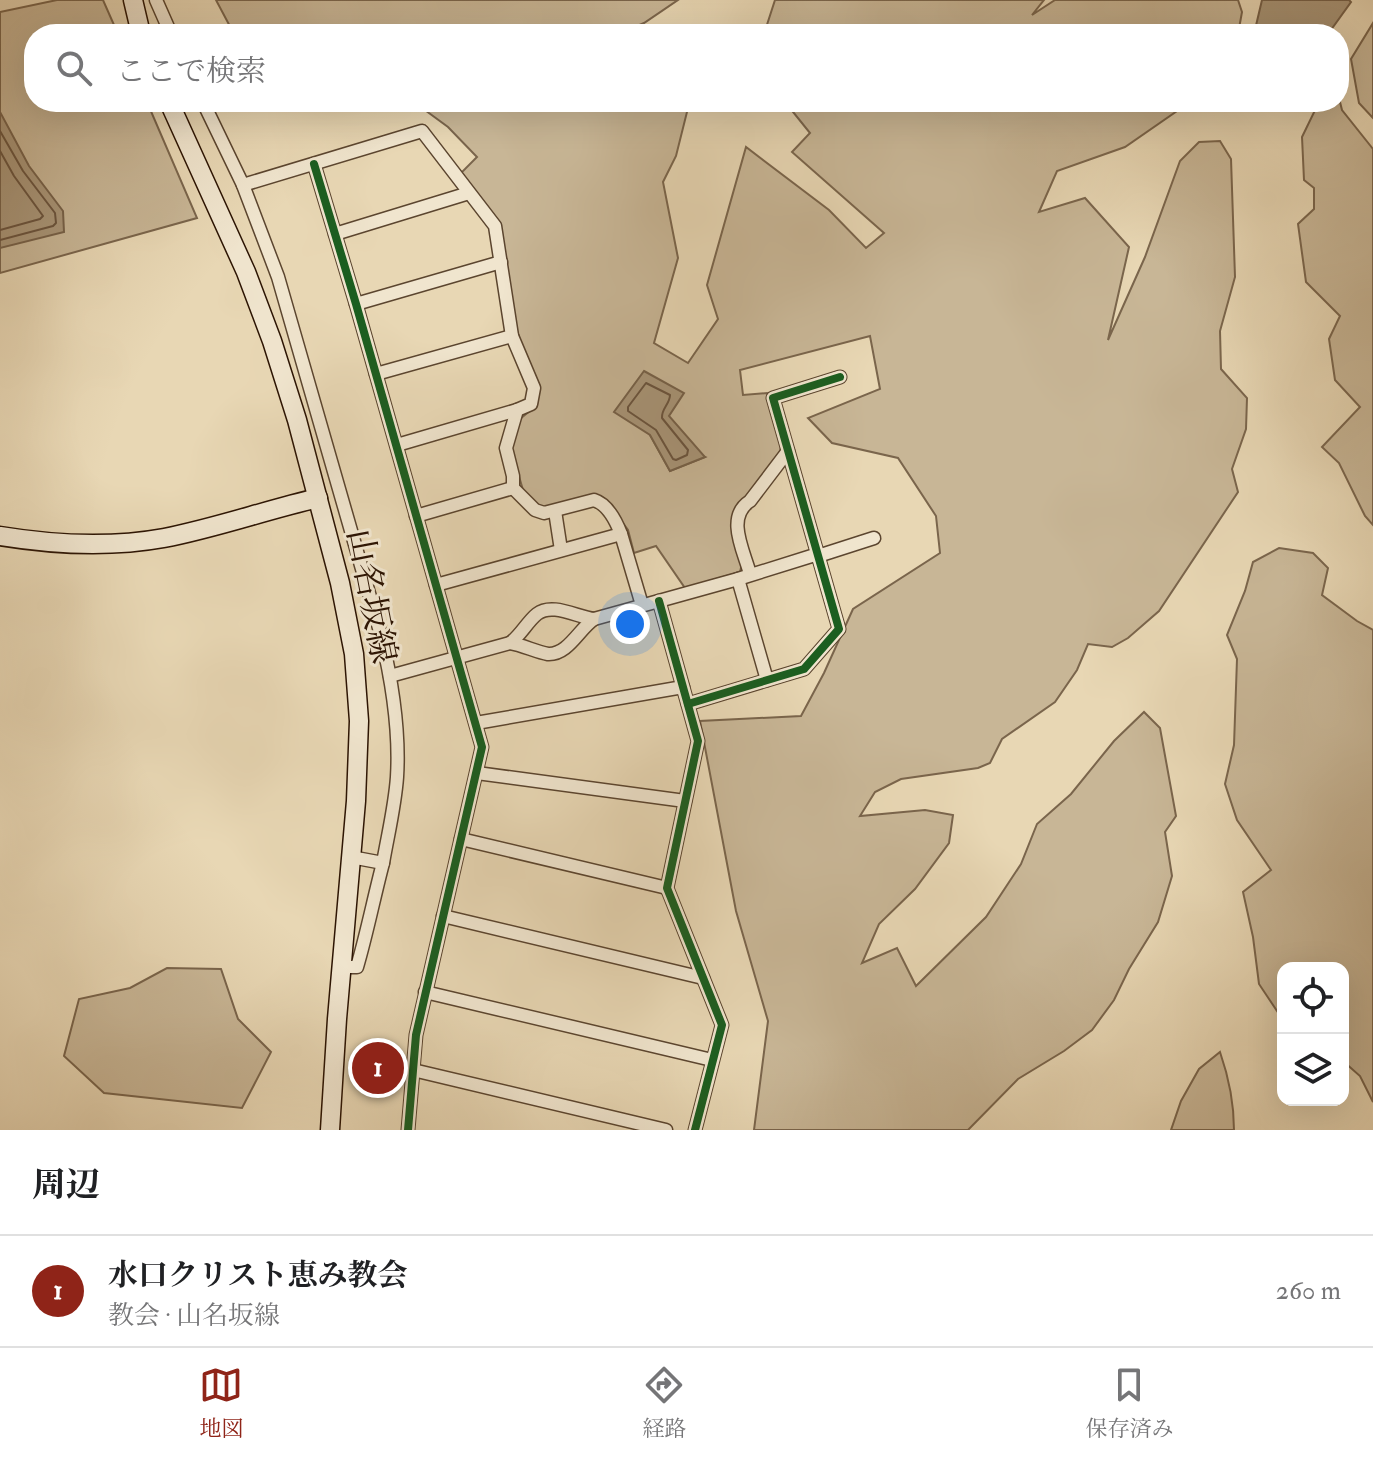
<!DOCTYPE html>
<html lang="ja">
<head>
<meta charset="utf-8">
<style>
  body { margin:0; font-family:"IM FELL Double Pica","Noto Serif JP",serif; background:#f2f2f2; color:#202124 }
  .controls { position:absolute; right:24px; bottom:24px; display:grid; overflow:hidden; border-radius:16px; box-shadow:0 8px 32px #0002 }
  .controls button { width:72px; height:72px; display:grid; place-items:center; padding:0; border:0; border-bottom:2px solid #e0e0e0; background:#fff; color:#202124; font:40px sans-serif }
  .you { position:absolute; left:630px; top:624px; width:28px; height:28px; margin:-20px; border:6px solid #fff; border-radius:50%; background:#1a73e8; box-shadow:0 0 0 12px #1a73e833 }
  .badge { display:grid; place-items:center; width:52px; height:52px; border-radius:50%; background:#8f2418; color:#fff; font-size:26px; font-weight:700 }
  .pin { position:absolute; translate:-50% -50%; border:4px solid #fff; box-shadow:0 2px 8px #0006 }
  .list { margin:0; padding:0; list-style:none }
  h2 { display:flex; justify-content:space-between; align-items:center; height:104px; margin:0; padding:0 32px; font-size:34px }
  h2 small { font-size:26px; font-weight:400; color:#757577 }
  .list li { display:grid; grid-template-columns:52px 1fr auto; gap:24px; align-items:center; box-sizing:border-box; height:112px; padding:0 32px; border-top:2px solid #e0e0e0 }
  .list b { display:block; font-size:30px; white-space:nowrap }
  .list p { margin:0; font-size:26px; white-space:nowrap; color:#757577 }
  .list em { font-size:26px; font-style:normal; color:#757577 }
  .icon { flex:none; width:44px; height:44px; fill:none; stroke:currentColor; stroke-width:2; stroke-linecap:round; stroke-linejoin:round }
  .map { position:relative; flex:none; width:1373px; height:1130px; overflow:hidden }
  .search { position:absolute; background:#fff; box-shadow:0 8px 32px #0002; left:24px; right:24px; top:24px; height:88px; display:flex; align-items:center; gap:20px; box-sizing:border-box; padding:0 28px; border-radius:32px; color:#757577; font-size:30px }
  .sheet { height:216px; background:#fff }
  nav { display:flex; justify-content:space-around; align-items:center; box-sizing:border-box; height:112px; border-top:2px solid #e0e0e0; background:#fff; font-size:22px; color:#757577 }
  nav a { display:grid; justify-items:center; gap:4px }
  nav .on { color:#8f2418 }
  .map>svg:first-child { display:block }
</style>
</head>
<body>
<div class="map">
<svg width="1373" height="1130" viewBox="0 0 1373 1130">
  <rect width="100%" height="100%" fill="#e8d7b4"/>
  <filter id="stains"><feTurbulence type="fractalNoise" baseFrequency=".0025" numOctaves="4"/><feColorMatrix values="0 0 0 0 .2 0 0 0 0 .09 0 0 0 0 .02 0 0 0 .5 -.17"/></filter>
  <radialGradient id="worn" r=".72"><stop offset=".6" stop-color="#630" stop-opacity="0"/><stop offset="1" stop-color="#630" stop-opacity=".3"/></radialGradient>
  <g fill="#c8b696" stroke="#7a654c" stroke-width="2" fill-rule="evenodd">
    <path d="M 57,0 L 103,0 L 118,34 L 34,34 L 34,102 L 147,102 L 197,218 L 0,273 L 0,12 Z"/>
    <path d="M 216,0 L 678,0 L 644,23 L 619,34 L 234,34 Z"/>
    <path d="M 775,0 L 1044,0 L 1032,15 L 1055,0 L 1238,0 L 1242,12 L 1238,34 L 764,34 Z"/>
    <path d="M 1373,23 L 1373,118 L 1359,103 L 1351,59 Z"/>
    <path d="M 1339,98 L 1342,110 L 1373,149 L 1373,525 L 1365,516 L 1339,463 L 1322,447 L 1360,407 L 1335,380 L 1329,339 L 1340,316 L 1306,282 L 1298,224 L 1314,209 L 1314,188 L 1304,180 L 1302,137 L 1319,102 L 1339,102 Z"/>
    <path d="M 270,102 L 688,102 L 688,108 L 676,156 L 663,182 L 678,258 L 654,343 L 688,363 L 718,319 L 707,285 L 746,147 L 829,210 L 866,248 L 884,233 L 792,152 L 810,133 L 785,102 L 1190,102 L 1125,147 L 1057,171 L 1039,212 L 1085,198 L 1129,247 L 1108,340 L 1145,257 L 1180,161 L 1199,142 L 1220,141 L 1231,159 L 1235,277 L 1220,331 L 1221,369 L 1247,398 L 1246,429 L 1232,469 L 1238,492 L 1159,611 L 1128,638 L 1112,647 L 1088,644 L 1077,670 L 1055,702 L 1002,739 L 990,763 L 978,768 L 901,779 L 875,792 L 860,816 L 925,810 L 953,815 L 949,843 L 915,889 L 879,924 L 862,963 L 897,948 L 916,986 L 986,917 L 1021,864 L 1037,824 L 1071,794 L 1114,741 L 1144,712 L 1160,728 L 1176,816 L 1165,832 L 1172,876 L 1158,922 L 1129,969 L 1114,1000 L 1092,1030 L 1064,1051 L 1018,1079 L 968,1130 L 754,1130 L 768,1021 L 736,911 L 700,721 L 801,716 L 824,673 L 853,609 L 940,553 L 936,516 L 898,458 L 832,443 L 808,418 L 880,389 L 870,336 L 740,370 L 743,395 L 767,393 L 781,443 L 780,455 L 748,498 L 745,497 C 715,527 749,544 740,572 L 685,588 L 656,546 L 634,553 L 628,530 L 604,498 L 590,496 L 547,507 L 538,506 L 523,490 L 511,449 L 520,419 L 537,405 L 540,387 L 519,339 L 516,327 L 500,225 L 461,173 L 477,157 L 448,127 L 418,105 L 364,108 L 272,105 ZM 650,435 L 705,457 L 670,471 Z"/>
    <path d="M 1279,548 L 1313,553 L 1328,568 L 1322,595 L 1357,621 L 1373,630 L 1373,1102 L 1360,1076 L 1343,1061 L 1343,968 L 1283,968 L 1283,1020 L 1259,984 L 1253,937 L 1243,892 L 1271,870 L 1237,820 L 1225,784 L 1234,745 L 1237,659 L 1227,635 L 1245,591 L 1253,562 Z"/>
    <path d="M 167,968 L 221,969 L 238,1019 L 271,1052 L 242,1108 L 104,1093 L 64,1056 L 79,999 L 130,988 Z"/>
    <path d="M 1220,1052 C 1229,1078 1234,1102 1234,1130 L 1171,1130 L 1181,1101 L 1199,1069 Z"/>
  </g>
  <g fill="#a89578" stroke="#766149" stroke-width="2">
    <path d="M 1262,0 L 1349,0 L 1351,2 L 1328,34 L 1254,34 Z"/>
    <path d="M 0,112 L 29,166 L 63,211 L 64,232 L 0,248 Z"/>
    <path d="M 644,371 L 684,393 L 669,416 L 705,457 L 670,471 L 650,435 L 614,412 Z"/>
  </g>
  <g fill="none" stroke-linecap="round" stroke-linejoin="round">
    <g stroke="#6a543e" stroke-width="2">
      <path d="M 0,131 L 23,171 L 55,213 L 56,223 L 53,226 L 0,240"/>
      <path d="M 0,151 L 14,176 L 43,216 L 40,219 L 0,230"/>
      <path d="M 646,383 L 670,395 C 670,404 661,409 662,418 L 688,450 L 687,455 L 676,460 L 673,459 L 656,430 L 628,411 L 628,407 Z"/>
    </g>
    <g stroke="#5b452f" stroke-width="15">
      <g id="street">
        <path d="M 156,0 L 171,34"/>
        <path d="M 203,102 L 243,185 L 278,277 L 381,635 C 392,681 400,729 397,777 C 395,806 388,834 383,863 L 351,857"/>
        <path d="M 314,164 L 356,304 L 482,747 L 416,1035 L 408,1130"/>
        <path d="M 243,185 L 422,131 L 495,226 L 512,336 L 534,388 L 531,404 L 517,410 L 506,448 L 513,476 L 513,488 L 535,510 L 544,513 L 594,500 C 607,504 616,521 621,534 L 642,605"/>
        <path d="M 335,234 L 469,193"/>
        <path d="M 356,304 L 501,262"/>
        <path d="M 376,374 L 512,336"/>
        <path d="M 397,445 L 517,410"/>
        <path d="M 555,511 L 561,550"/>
        <path d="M 416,516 L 513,488"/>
        <path d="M 818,556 L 874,538"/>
        <path d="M 750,574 C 744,551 725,517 750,501 L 788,451"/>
        <path d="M 738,579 L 767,680"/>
        <path d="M 436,585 L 621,534"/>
        <path d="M 659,601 L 698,741 L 667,888 L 722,1025 L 695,1130"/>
        <path d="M 510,643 C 521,635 527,622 537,614 C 552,602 577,617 594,619"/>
        <path d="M 390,676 L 510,643 C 523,645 536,652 548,654 C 568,655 579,629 594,619 L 738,579 L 818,554"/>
        <path d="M 688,704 L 804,669 L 839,629 L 773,398 L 840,377"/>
        <path d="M 476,723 L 683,687"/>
        <path d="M 477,773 L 685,801"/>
        <path d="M 461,839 L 667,888"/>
        <path d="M 443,916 L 703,978"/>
        <path d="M 342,967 L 357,967 C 367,933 374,897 383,863"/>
        <path d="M 425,992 L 712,1060"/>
        <path d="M 413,1070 L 666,1130"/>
      </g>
    </g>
    <g stroke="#2c1403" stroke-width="21">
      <g id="secondary">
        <path d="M 133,0 L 141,34"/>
        <path d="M 169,102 L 246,272 L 272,341 L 297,420 L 340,583 L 354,654 L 359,721 L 356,801 L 337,1019 L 330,1130"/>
        <path d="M 0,536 C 55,545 109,548 164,538 C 216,528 266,510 318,498"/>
      </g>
    </g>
    <use href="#street" stroke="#f0e5ce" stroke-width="12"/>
    <use href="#secondary" stroke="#f0e5ce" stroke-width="18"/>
    <g stroke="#f0e5ce" stroke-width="13">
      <g id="cycleway">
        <path d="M 314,164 L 356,304 L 482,747 L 416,1035 L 408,1130"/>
        <path d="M 659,601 L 698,741 L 667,888 L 722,1025 L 695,1130"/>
        <path d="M 688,704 L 804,669 L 839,629 L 773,398 L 840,377"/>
      </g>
    </g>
    <use href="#cycleway" stroke="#1b5e20" stroke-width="8"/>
  </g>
  <g text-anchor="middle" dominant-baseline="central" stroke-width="6" stroke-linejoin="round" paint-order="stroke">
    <g font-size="34" fill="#2c1403" stroke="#f0e5ce">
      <text transform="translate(371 596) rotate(79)">山名坂線</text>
    </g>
  </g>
  <rect width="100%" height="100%" filter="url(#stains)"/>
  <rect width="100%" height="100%" fill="url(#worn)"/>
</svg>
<div class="controls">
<button><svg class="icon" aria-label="locate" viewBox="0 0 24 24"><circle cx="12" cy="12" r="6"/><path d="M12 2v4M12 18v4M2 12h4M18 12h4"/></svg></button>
<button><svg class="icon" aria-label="layers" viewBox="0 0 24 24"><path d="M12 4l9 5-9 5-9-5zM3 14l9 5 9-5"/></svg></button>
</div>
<div class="you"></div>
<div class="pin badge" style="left:378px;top:1068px">1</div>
<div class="search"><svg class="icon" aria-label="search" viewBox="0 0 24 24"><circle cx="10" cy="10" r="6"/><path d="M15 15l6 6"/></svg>ここで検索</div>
</div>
<section class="sheet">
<h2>周辺<small></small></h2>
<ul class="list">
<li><span class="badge">1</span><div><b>水口クリスト恵み教会</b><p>教会 · 山名坂線</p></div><em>260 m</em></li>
</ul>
</section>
<nav>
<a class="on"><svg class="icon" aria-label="map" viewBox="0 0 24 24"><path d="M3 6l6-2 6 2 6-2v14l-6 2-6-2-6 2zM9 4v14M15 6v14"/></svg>地図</a>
<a><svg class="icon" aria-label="directions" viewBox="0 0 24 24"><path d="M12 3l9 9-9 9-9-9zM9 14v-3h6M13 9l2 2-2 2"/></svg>経路</a>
<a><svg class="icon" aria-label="saved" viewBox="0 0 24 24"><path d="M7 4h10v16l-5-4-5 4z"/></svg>保存済み</a>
</nav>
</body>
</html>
